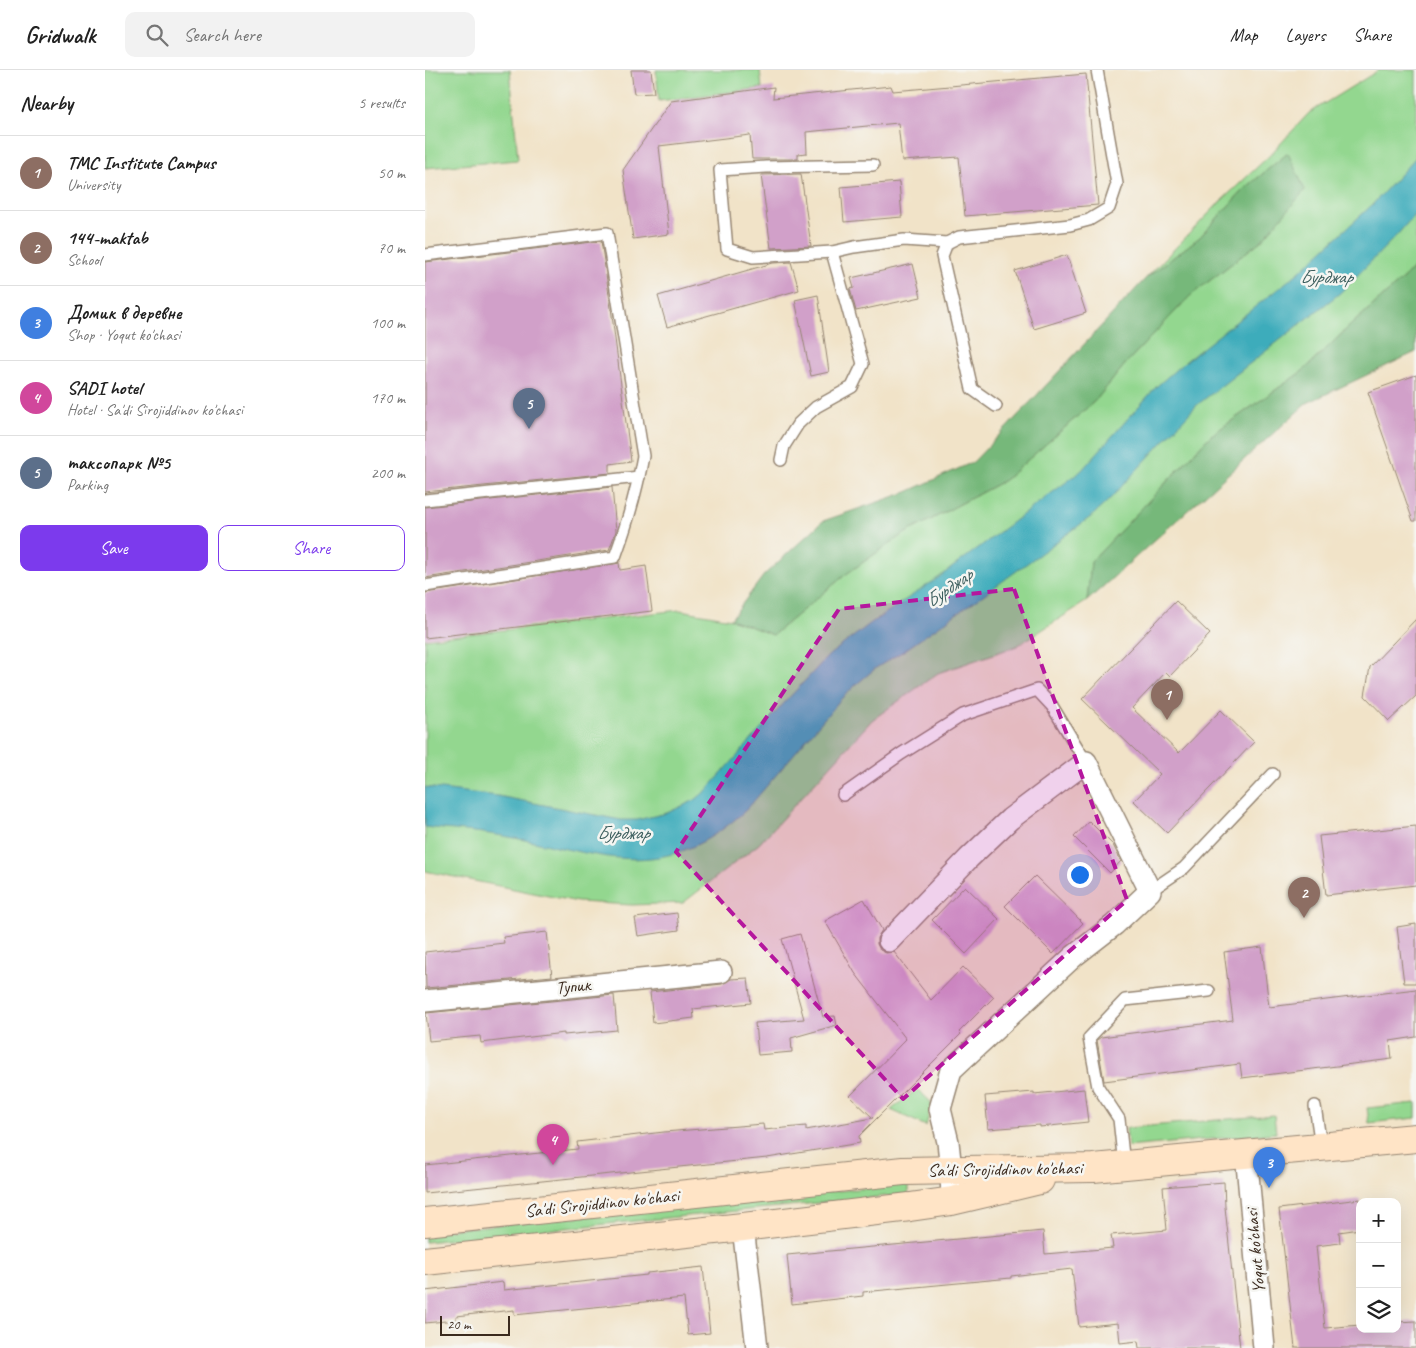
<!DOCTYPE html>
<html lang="en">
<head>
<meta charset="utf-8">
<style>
  body { margin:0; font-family:Caveat,sans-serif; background:#f2f2f2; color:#222 }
  .controls { position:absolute; right:15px; bottom:15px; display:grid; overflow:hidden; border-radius:10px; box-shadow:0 5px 20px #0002 }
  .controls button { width:45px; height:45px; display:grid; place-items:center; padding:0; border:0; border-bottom:1px solid #e0e0e0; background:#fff; color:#222; font:25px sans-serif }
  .scale { position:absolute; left:15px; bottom:12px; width:70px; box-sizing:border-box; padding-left:5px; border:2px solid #3b2a1e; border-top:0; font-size:14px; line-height:18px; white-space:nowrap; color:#3b2a1e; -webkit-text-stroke:4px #f6f6f2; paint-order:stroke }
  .you { position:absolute; left:654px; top:804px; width:18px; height:18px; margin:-12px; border:4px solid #fff; border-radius:50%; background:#1a73e8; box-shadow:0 0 0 8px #1a73e833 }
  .badge { display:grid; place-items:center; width:32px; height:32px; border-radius:50%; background:#7c3aed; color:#fff; font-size:16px; font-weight:700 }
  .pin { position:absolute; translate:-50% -41px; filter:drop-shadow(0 1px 2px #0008) }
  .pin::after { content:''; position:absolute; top:26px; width:18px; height:15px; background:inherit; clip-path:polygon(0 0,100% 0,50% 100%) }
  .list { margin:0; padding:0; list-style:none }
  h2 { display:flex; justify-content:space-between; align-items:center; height:65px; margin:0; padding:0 20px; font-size:21px }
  h2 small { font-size:16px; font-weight:400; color:#767676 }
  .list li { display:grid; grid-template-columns:32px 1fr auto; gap:15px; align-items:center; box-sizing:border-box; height:75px; padding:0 20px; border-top:1px solid #e0e0e0 }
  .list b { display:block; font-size:19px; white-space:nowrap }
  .list p { margin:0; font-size:16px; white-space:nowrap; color:#767676 }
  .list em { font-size:16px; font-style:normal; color:#767676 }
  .actions { display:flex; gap:10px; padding:15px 20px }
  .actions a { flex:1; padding:11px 0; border:1px solid #7c3aed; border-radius:10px; text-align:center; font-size:18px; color:#7c3aed }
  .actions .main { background:#7c3aed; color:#fff }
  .icon { flex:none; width:28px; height:28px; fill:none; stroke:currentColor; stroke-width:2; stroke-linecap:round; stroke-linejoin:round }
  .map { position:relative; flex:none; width:991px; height:1278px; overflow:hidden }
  header { display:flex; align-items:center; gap:30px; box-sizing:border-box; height:70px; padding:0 25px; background:#fff; border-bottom:1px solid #e0e0e0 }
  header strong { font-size:24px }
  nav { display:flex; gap:28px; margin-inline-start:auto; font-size:18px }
  .search { width:350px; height:45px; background:#f2f2f2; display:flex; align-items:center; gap:12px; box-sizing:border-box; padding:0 18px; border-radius:10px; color:#767676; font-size:19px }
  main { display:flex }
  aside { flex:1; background:#fff }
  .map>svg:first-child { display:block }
</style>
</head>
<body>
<header>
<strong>Gridwalk</strong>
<div class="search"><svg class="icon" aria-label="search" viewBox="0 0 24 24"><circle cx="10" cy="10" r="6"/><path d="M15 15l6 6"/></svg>Search here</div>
<nav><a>Map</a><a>Layers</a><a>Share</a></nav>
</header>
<main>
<aside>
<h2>Nearby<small>5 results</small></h2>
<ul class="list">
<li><span class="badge" style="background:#8d6e63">1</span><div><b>TMC Institute Campus</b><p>University</p></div><em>50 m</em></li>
<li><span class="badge" style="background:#8d6e63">2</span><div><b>144-maktab</b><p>School</p></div><em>70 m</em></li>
<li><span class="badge" style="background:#3f7fe0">3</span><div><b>Домик в деревне</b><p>Shop · Yoqut ko'chasi</p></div><em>100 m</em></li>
<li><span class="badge" style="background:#d1479c">4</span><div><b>SADI hotel</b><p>Hotel · Sa'di Sirojiddinov ko'chasi</p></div><em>170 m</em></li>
<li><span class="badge" style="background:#5c6f8a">5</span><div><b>таксопарк №5</b><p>Parking</p></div><em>200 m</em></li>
</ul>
<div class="actions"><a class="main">Save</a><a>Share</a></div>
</aside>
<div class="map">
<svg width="991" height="1278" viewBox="0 0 991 1278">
  <rect width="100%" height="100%" fill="#f6f6f2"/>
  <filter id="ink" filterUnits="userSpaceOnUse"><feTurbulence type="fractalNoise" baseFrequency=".02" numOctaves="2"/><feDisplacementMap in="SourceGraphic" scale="10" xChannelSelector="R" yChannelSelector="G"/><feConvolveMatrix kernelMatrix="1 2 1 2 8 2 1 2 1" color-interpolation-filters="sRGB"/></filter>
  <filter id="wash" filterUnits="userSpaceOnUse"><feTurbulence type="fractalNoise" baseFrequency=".0096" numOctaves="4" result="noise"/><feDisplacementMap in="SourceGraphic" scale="20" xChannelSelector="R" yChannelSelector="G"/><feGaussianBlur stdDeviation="1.12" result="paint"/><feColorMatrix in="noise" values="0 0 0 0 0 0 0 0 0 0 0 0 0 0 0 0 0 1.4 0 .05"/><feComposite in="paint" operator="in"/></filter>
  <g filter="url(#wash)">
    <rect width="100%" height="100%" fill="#f1e3c8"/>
    <g fill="#93d78f" stroke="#678056">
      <path d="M 0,0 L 85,0 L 93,90 L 0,98 Z"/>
      <path d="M 231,0 L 335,0 L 337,18 L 234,31 Z"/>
      <path d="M 954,0 L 991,0 L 991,195 L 981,206 L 928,253 L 879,300 L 785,366 L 666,492 L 662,531 L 592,576 L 513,603 L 447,650 L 334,774 L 258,833 L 207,835 L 153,832 L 0,801 L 0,569 L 255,540 L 306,549 L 348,565 L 420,505 L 477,465 L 580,410 L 671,330 L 702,292 L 765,226 L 837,170 L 863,83 L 818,120 L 775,167 L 721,208 L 795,132 L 844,86 L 884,43 Z"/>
      <path d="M 492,1019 L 507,1033 L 501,1056 L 466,1040 Z"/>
      <path d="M 991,1033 L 991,1048 L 944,1053 L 942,1038 Z"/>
      <path d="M 849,1045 L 851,1063 L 703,1077 L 701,1058 Z"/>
      <path d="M 483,1114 L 483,1124 L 0,1172 L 0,1162 Z"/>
    </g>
    <g fill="#76b87a" stroke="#58714c">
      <path d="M 863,83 L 880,120 L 837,170 L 765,226 L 702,292 L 671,330 L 580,410 L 477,465 L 420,505 L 348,565 L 306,549 L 339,505 L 398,451 L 482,422 L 548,392 L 584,355 L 721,208 L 775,167 L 818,120 Z"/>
      <path d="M 991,195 L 991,282 L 882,333 L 662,531 L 666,492 L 785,366 L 879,300 L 928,253 L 981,206 Z"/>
    </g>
    <path fill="#3eacbb" stroke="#3c6b6c" d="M 991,87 L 991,143 L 972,165 L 915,223 L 772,335 L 684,430 L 667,446 L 571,516 L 480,580 L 451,598 L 433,613 L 416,629 L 323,738 C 235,821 174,781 72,765 C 48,761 24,760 0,757 L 0,717 L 73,726 L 196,750 L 212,750 L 242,743 L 270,730 L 282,720 L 360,632 L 404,585 L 446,553 L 513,508 L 656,401 L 732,316 L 756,295 L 873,203 L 947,135 Z"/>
    <g id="blocks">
      <g fill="#d1a0c9">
        <path d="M 206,0 L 226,0 L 229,23 L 209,24 Z"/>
        <path d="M 661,4 L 673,135 L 540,146 L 534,87 L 477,91 L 473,53 L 381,62 L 382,83 L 373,84 L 373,89 L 327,89 L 325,65 L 234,76 L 244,164 L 208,169 L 198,100 L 246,31 L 349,17 L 348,28 L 466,16 L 468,21 Z"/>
        <path d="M 376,104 L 386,176 L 346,178 L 336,105 Z"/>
        <path d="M 474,112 L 477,147 L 419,152 L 416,117 Z"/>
        <path d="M 176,171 L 186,238 L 206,391 L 185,394 L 185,403 L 0,422 L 0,192 Z"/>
        <path d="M 642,185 L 661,243 L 609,259 L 590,201 Z"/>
        <path d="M 366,192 L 374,220 L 242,257 L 233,226 L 348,193 Z"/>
        <path d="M 488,194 L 496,227 L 431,241 L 425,219 L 429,218 L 426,208 Z"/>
        <path d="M 393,225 L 404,302 L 386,306 L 370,230 Z"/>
        <path d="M 991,305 L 991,451 L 988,451 L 943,322 Z"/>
        <path d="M 187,417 L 191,461 L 184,480 L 0,508 L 0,437 Z"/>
        <path d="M 194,493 L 195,500 L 221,496 L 227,541 L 0,568 L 0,523 Z"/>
        <path d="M 751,531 L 785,564 L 745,606 L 741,602 L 707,638 L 754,683 L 796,640 L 829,672 L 742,763 L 709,731 L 735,704 L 657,629 Z"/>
        <path d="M 991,549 L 991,626 L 964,651 L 940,626 L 945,597 Z"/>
        <path d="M 664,751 L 688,775 L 696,791 L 685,803 L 649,767 Z"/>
        <path d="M 991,756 L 991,815 L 901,825 L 894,766 Z"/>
        <path d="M 610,806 L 658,853 L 628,884 L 580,836 Z"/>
        <path d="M 540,816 L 574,849 L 541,884 L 507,850 Z"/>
        <path d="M 439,829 L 457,860 L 452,868 L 452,874 L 455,880 L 461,883 L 469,882 L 506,930 L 538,897 L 569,927 L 534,962 L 536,964 L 434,1066 L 435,1073 L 342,1088 L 0,1123 L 0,1095 L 153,1079 L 152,1072 L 239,1062 L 338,1054 L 339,1060 L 381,1056 L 381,1060 L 448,1048 L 425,1026 L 481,969 L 430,903 L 400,851 Z"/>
        <path d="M 252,843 L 254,860 L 213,866 L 210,848 Z"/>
        <path d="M 991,854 L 991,913 L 979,913 L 972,857 Z"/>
        <path d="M 122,862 L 127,906 L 1,918 L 0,882 L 79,873 L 78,867 Z"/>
        <path d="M 375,864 L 398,947 L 410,946 L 412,955 L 366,968 L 367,982 L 333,985 L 330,953 L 379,949 L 357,869 Z"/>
        <path d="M 837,877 L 844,937 L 991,919 L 991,967 L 965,971 L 967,989 L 817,1008 L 815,994 L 679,1011 L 672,970 L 676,967 L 808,950 L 799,882 Z"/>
        <path d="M 323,908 L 326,933 L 268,939 L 269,948 L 228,953 L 225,922 L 297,914 L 306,909 Z"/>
        <path d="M 189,925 L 192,960 L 139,965 L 139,963 L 56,973 L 55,966 L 4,971 L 1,943 Z"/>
        <path d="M 659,1019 L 663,1052 L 615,1057 L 615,1055 L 563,1059 L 560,1026 L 609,1022 L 609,1024 Z"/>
        <path d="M 799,1112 L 800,1137 L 815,1278 L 714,1278 L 713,1271 L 695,1273 L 693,1253 L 654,1257 L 647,1199 L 586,1206 L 586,1208 L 438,1222 L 438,1226 L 367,1234 L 362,1185 L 618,1161 L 620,1184 L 688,1178 L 686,1165 L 742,1160 L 738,1117 Z"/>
        <path d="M 935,1129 L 935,1159 L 914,1162 L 915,1173 L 891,1176 L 900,1258 L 935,1255 L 935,1259 L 972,1259 L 972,1252 L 991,1251 L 991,1278 L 870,1278 L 854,1139 Z"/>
        <path d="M 278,1197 L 285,1263 L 263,1265 L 259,1228 L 89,1245 L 89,1240 L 31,1246 L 31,1250 L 0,1253 L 0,1221 L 78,1212 L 79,1220 L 222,1205 L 222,1203 Z"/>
      </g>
    </g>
  </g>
  <g filter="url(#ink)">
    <use href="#blocks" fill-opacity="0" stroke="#968673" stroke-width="1"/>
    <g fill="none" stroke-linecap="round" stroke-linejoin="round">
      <g stroke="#968673" stroke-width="14">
        <g id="lane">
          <path d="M 448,95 L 341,97 L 295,100 L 302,179 L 328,187 L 407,182 L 429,177 L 479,170 L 522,173"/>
          <path d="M 0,185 L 182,163 L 218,386 C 212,420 202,454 190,487 L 0,516"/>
          <path d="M 571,336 L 547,319 L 517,186 L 522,173 L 534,167 L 645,155 L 664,150 L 684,138 L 692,114 L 672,0"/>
          <path d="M 356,390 L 359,376 L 373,354 L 391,337 L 427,317 L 438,294 L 407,182"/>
          <path d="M 0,430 L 214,407"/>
          <path d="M 418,725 L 476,684 L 538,645 L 612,620 L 627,636 L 661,692"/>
          <path d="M 725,821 L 759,798 L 848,704"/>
          <path d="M 890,1036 L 896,1076"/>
          <path d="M 699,1095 L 694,1049 L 673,1017 L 664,968 L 700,930 L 784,921"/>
        </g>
      </g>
      <g stroke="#968673" stroke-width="24">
        <g id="street">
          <path d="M 464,871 L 544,788 L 585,749 L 661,692 L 725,821 L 689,855 L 649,886 L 526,1000 L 515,1039 L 523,1072 L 526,1100 L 527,1131"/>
          <path d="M 0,931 L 296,902"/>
          <path d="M 821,1083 L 839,1278"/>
          <path d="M 318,1157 L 332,1278"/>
        </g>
      </g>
      <g stroke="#968673" stroke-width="30">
        <g id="secondary">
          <path d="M 0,1152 L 478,1101 L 668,1098 L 991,1068"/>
          <path d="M 0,1191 L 318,1157 L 485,1137 L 527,1131 L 615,1110"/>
        </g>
      </g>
      <use href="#lane" stroke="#fff" stroke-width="11"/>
      <use href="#street" stroke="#fff" stroke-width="21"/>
      <use href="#secondary" stroke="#ffe4c6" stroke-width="28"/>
    </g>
  </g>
  <path fill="#b5179e" fill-opacity="0.2" stroke="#b5179e" stroke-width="4" stroke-dasharray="10 6" stroke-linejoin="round" d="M 589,519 L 702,830 L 478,1029 L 251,782 L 414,539 Z"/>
  <g text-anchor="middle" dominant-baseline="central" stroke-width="5" stroke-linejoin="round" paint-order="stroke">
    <g font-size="18" fill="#3b2a1e" stroke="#f6f6f2">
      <text transform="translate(148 916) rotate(-6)">Тупик</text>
      <text transform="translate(580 1099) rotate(-1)">Sa'di Sirojiddinov ko'chasi</text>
      <text transform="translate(177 1133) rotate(-6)">Sa'di Sirojiddinov ko'chasi</text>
      <text transform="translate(830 1181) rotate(-95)">Yoqut ko'chasi</text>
    </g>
    <g font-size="19" font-style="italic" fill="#3c5e5d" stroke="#f6f6f2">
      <text x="901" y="207">Бурджар</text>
      <text transform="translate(524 518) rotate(-35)">Бурджар</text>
      <text x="198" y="763">Бурджар</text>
    </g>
  </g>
</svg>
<div class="controls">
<button>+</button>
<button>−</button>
<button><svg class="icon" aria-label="layers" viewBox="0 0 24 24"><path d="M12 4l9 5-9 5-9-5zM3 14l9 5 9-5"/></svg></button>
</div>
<div class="scale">20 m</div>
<div class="you"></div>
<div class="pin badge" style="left:742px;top:650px;background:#8d6e63">1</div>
<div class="pin badge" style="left:879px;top:848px;background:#8d6e63">2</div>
<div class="pin badge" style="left:844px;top:1118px;background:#3f7fe0">3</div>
<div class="pin badge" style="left:128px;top:1095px;background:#d1479c">4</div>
<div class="pin badge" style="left:104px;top:359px;background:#5c6f8a">5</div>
</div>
</main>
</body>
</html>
